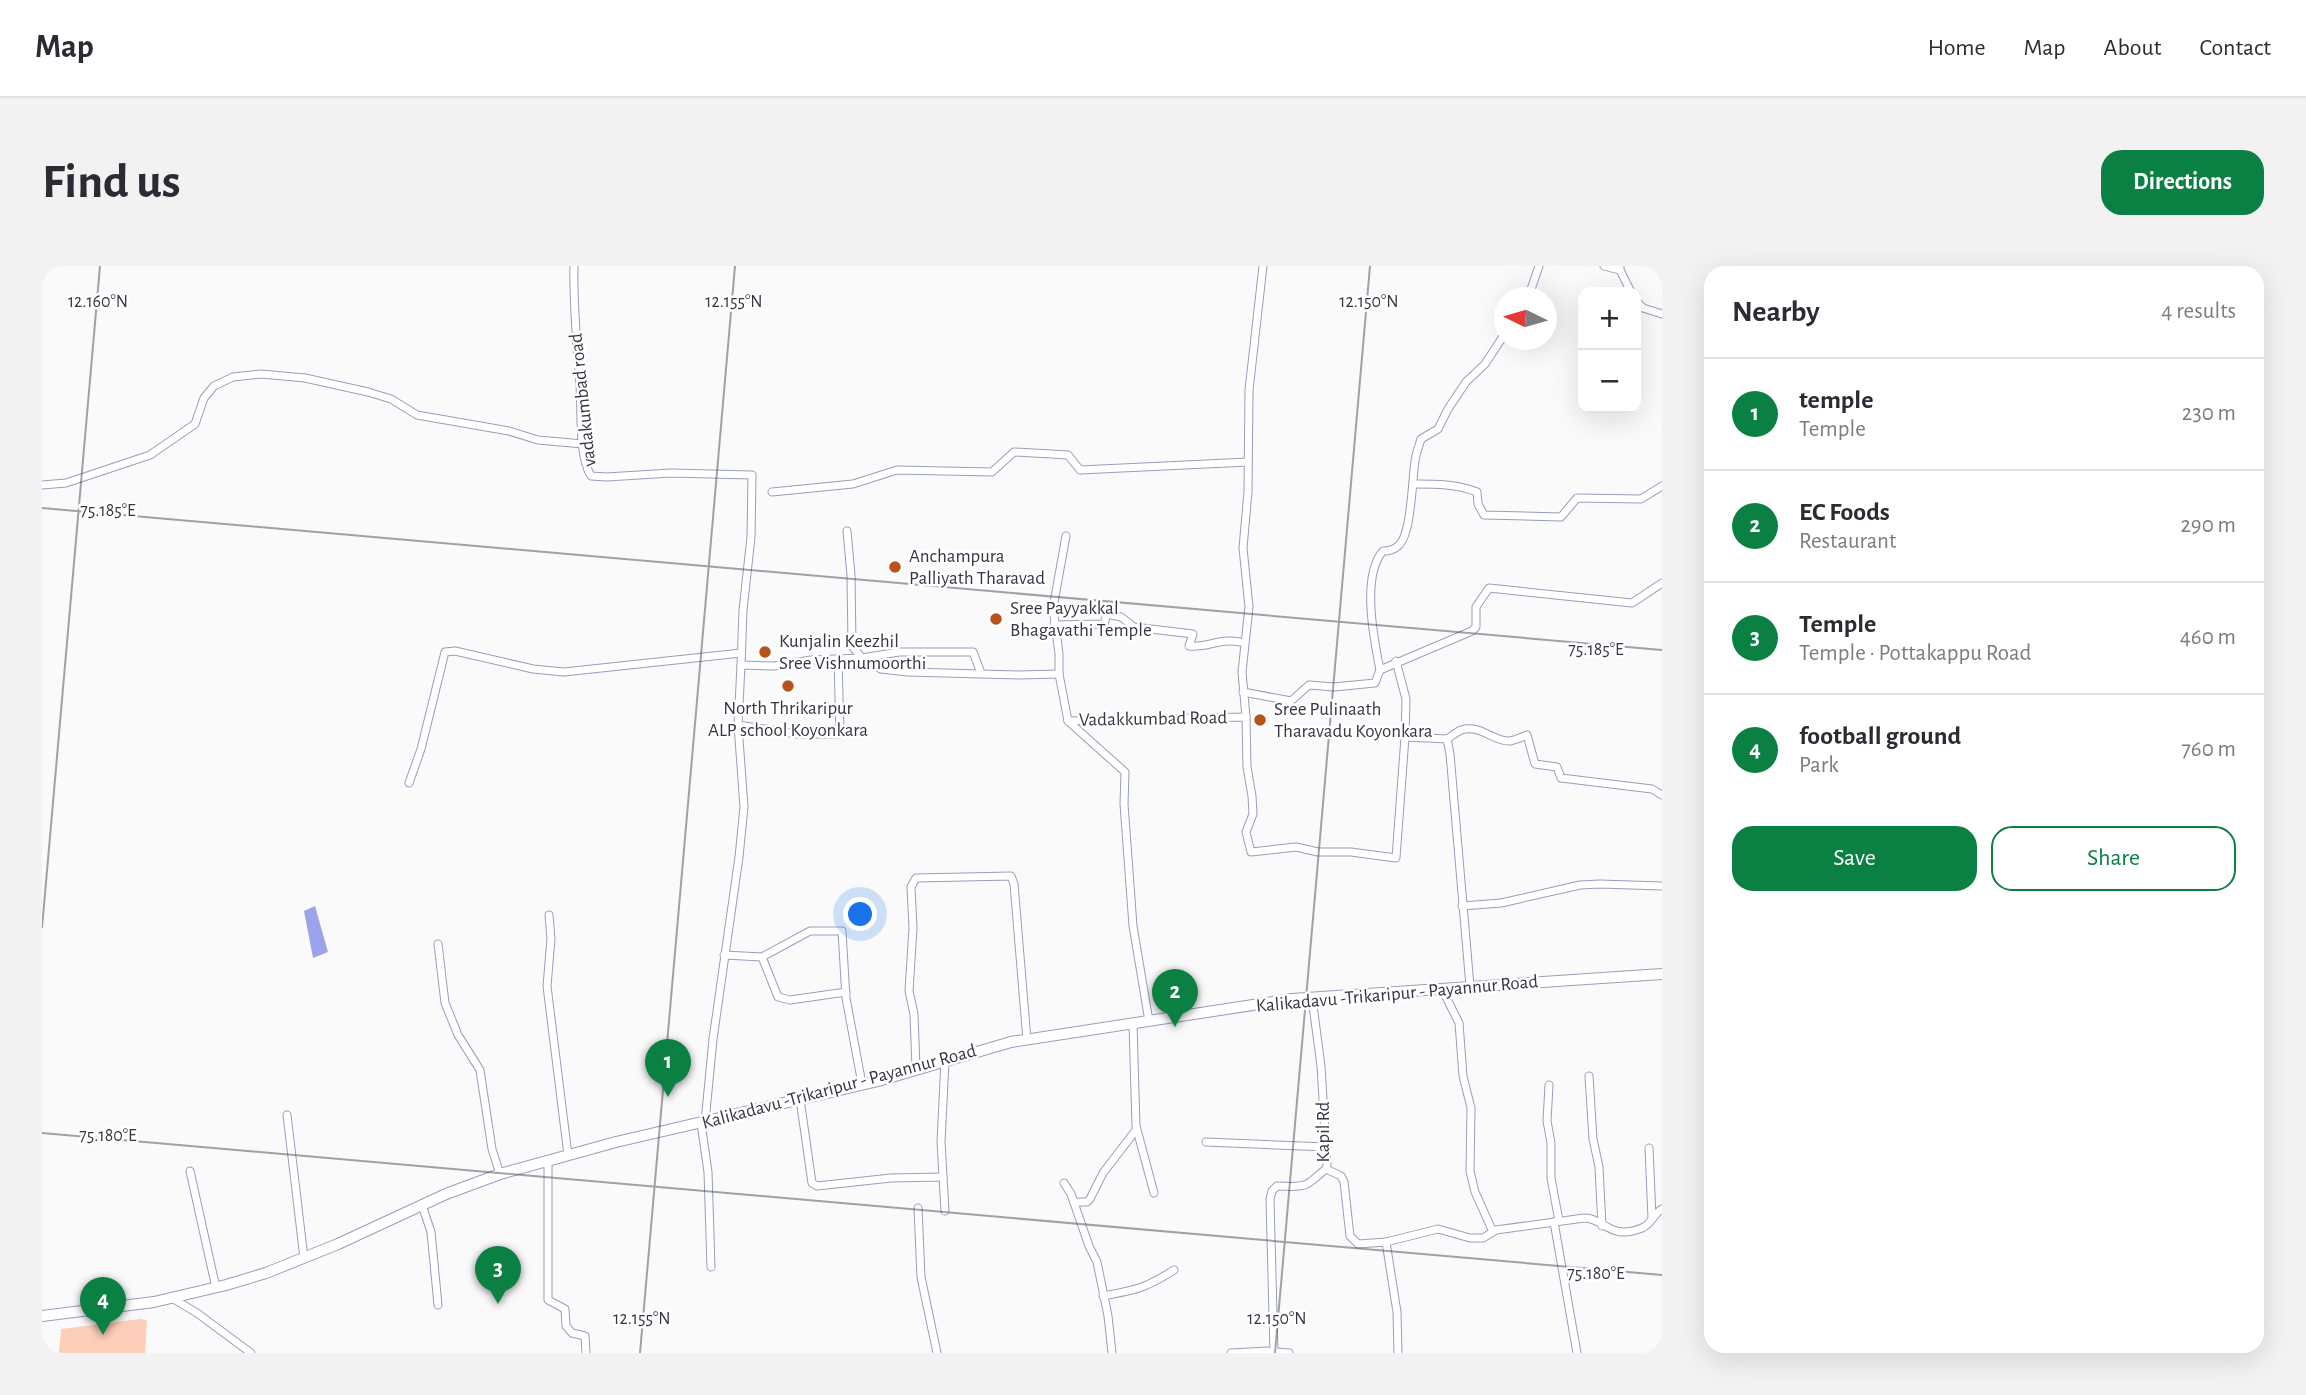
<!DOCTYPE html>
<html lang="en">
<head>
<meta charset="utf-8">
<style>
  body { margin:0; font-family:"Alegreya Sans",sans-serif; background:#f2f2f3; color:#2b2b33 }
  .controls { position:absolute; right:21px; top:21px; display:grid; overflow:hidden; border-radius:14px; box-shadow:0 7px 28px #0002 }
  .controls button { width:63px; height:63px; display:grid; place-items:center; padding:0; border:0; border-bottom:2px solid #e1e1e2; background:#fff; color:#2b2b33; font:35px sans-serif }
  .compass { position:absolute; left:1452px; top:21px; width:63px; height:63px; border-radius:50%; background:#fff; box-shadow:0 7px 28px #0002; rotate:275deg }
  .you { position:absolute; left:819px; top:649px; width:24px; height:24px; margin:-18px; border:5px solid #fff; border-radius:50%; background:#1a73e8; box-shadow:0 0 0 10px #1a73e833 }
  .badge { display:grid; place-items:center; width:46px; height:46px; border-radius:50%; background:#0b8043; color:#fff; font-size:23px; font-weight:700 }
  .pin { position:absolute; translate:-50% -58px; filter:drop-shadow(0 2px 4px #0008) }
  .pin::after { content:''; position:absolute; top:37px; width:24px; height:21px; background:inherit; clip-path:polygon(0 0,100% 0,50% 100%) }
  .list { margin:0; padding:0; list-style:none }
  h2 { display:flex; justify-content:space-between; align-items:center; height:91px; margin:0; padding:0 28px; font-size:30px }
  h2 small { font-size:23px; font-weight:400; color:#7c7c81 }
  .list li { display:grid; grid-template-columns:46px 1fr auto; gap:21px; align-items:center; box-sizing:border-box; height:112px; padding:0 28px; border-top:2px solid #e1e1e2 }
  .list b { display:block; font-size:26px; white-space:nowrap }
  .list p { margin:0; font-size:23px; white-space:nowrap; color:#7c7c81 }
  .list em { font-size:23px; font-style:normal; color:#7c7c81 }
  .actions { display:flex; gap:14px; padding:21px 28px }
  .actions a { flex:1; padding:16px 0; border:2px solid #0b8043; border-radius:21px; text-align:center; font-size:24px; color:#0b8043 }
  .actions .main { background:#0b8043; color:#fff }
  .map { position:relative; flex:none; width:1620px; height:1087px; overflow:hidden; border-radius:21px }
  header { display:flex; align-items:center; gap:42px; box-sizing:border-box; height:98px; padding:0 35px; background:#fff; border-bottom:2px solid #e1e1e2 }
  header strong { font-size:33px }
  nav { display:flex; gap:38px; margin-inline-start:auto; font-size:24px }
  .intro { display:flex; align-items:center; justify-content:space-between; box-sizing:border-box; height:168px; padding:0 42px }
  h1 { margin:0; font-size:49px }
  .button { padding:18px 32px; border-radius:21px; background:#0b8043; color:#fff; font-size:24px; font-weight:700 }
  main { display:flex; gap:42px; padding:0 42px }
  aside { flex:1; background:#fff; border-radius:21px; box-shadow:0 7px 28px #0002 }
  .map>svg:first-child { display:block }
</style>
</head>
<body>
<header>
<strong>Map</strong>
<nav><a>Home</a><a>Map</a><a>About</a><a>Contact</a></nav>
</header>
<div class="intro"><h1>Find us</h1><a class="button">Directions</a></div>
<main>
<div class="map">
<svg width="1620" height="1087" viewBox="0 0 1620 1087">
  <rect width="100%" height="100%" fill="#fafafa"/>
  <path fill="#fdceb9" d="M 98,1053 L 105,1054 L 103,1087 L 17,1087 L 19,1063 Z"/>
  <path fill="#9ca3eb" d="M 273,640 L 286,686 L 271,692 L 262,645 Z"/>
  <g fill="none" stroke-linecap="round" stroke-linejoin="round">
    <g stroke="#999dbe" stroke-width="9">
      <g id="street">
        <path d="M 532,0 C 531,40 535,79 538,119 C 540,144 536,189 549,210 L 565,211 L 629,207 L 710,209 L 709,271 L 701,344 L 699,399"/>
        <path d="M 1562,0 L 1578,4 L 1578,1"/>
        <path d="M 1578,4 L 1589,26"/>
        <path d="M 1486,32 L 1497,0"/>
        <path d="M 1594,35 L 1601,42 L 1620,48"/>
        <path d="M 1462,69 L 1443,98 L 1424,116 L 1406,143 L 1396,163 L 1379,173 C 1377,180 1374,187 1373,195 C 1370,212 1370,269 1356,280 C 1352,284 1346,285 1341,285 C 1319,310 1332,374 1338,404 L 1430,365 L 1434,361 L 1434,341 L 1447,322 L 1590,337 L 1620,317"/>
        <path d="M 1372,218 C 1394,218 1415,218 1435,226 L 1436,238 L 1442,249 L 1519,251 L 1535,232 L 1599,233 L 1620,220"/>
        <path d="M 0,219 L 24,217 L 108,189 L 153,158 L 162,132 L 172,120 L 191,111 L 219,108 L 263,112 L 326,126 L 349,133 L 375,149 L 467,165 L 496,174 L 541,178"/>
        <path d="M 730,226 L 811,218 L 855,204 L 950,206 L 972,186 L 1026,189 L 1038,204 L 1206,196"/>
        <path d="M 805,265 L 809,309 L 810,380 L 820,392 L 857,386 L 931,386 L 939,407"/>
        <path d="M 1012,359 L 1062,358 L 1065,348 L 1079,351 L 1092,361 L 1151,368 L 1147,380 C 1167,382 1176,372 1198,376"/>
        <path d="M 1354,395 L 1364,433 L 1363,471"/>
        <path d="M 1017,408 L 1017,388 L 1011,342 L 1024,270"/>
        <path d="M 1201,426 L 1249,435 L 1267,419 L 1292,421 L 1333,417 L 1338,404"/>
        <path d="M 1204,451 L 1200,406 L 1207,341 L 1201,282 L 1206,226 L 1207,124 L 1221,0"/>
        <path d="M 1026,455 L 1083,506 L 1082,538 L 1091,660 L 1107,755"/>
        <path d="M 696,459 L 755,468 L 798,468 L 796,394"/>
        <path d="M 1405,473 C 1409,471 1414,466 1419,464 C 1439,458 1451,476 1468,475 C 1473,474 1480,471 1485,469 L 1493,498 L 1515,501 L 1519,512 L 1610,523 L 1620,529"/>
        <path d="M 367,517 L 379,483 L 403,386 L 413,385 L 491,403 L 522,406 L 699,387"/>
        <path d="M 1420,640 L 1459,637 L 1538,619 L 1558,618 L 1620,620"/>
        <path d="M 507,649 L 509,673 L 505,720 L 526,889"/>
        <path d="M 396,678 L 403,737 L 416,769 L 438,804 L 450,883 L 458,908"/>
        <path d="M 682,689 L 720,691 L 736,731 L 748,734 L 804,726"/>
        <path d="M 720,691 L 768,665 L 800,665 L 804,732 L 820,818"/>
        <path d="M 1402,722 L 1404,731 L 1417,757 L 1421,810 L 1429,842 L 1428,905 L 1433,926 L 1451,966"/>
        <path d="M 1091,758 L 1094,860 L 1112,927"/>
        <path d="M 903,795 L 899,876 L 903,945"/>
        <path d="M 874,802 L 872,748 L 867,725 L 871,662 L 869,621 L 874,612 L 969,610 L 972,618 L 985,774"/>
        <path d="M 1547,810 L 1551,873 L 1557,901 L 1560,960"/>
        <path d="M 1507,819 L 1505,855 L 1509,877 L 1509,912 L 1517,955"/>
        <path d="M 758,833 L 770,917 L 775,920 L 849,912 L 901,911"/>
        <path d="M 245,849 L 262,992"/>
        <path d="M 663,856 L 671,773 L 697,591 L 702,541 L 696,459 L 699,399 L 732,400 L 769,394 L 820,392 L 839,403 L 866,406 L 977,409 L 1017,408 L 1026,455 L 1204,451 L 1205,501 L 1210,530 L 1211,548 L 1204,566 L 1209,586 L 1254,581 L 1276,586 L 1309,586 L 1354,592 L 1363,471 L 1405,473 L 1408,488 L 1428,720"/>
        <path d="M 659,857 L 666,906 L 669,1001"/>
        <path d="M 1164,876 L 1285,881"/>
        <path d="M 1607,882 L 1610,952"/>
        <path d="M 506,894 L 506,1034 L 523,1043 L 524,1060 L 530,1067 L 543,1070 L 544,1087"/>
        <path d="M 1284,903 L 1299,910 L 1302,916 L 1308,970 L 1316,978 L 1344,976 L 1396,963 L 1428,972 L 1441,972 L 1454,964 L 1542,952 C 1563,952 1567,975 1600,962 C 1610,958 1611,948 1620,943"/>
        <path d="M 148,905 L 174,1022"/>
        <path d="M 1022,917 L 1029,928 L 1047,980 L 1055,996 L 1066,1050 L 1070,1087"/>
        <path d="M 1032,936 L 1045,936 L 1048,933 L 1061,907 L 1094,864"/>
        <path d="M 380,939 L 389,966 L 396,1039"/>
        <path d="M 876,942 L 879,1011 L 895,1087"/>
        <path d="M 1512,956 L 1535,1087"/>
        <path d="M 1344,976 L 1355,1046 L 1356,1087"/>
        <path d="M 1061,1030 C 1094,1024 1104,1022 1132,1004"/>
        <path d="M 130,1032 L 155,1047 L 209,1087"/>
        <path d="M 1234,1086 L 1247,1087"/>
        <path d="M 1189,1087 L 1226,1085 L 1231,1087"/>
        <path d="M 1232,1087 L 1228,933 L 1230,925 L 1235,920 C 1245,920 1257,922 1265,918 C 1272,914 1277,908 1284,903 L 1285,899 L 1279,800 L 1270,732"/>
      </g>
    </g>
    <g stroke="#999dbe" stroke-width="12">
      <path id="secondary" d="M 0,1050 L 112,1036 L 184,1019 L 224,1007 L 296,978 L 404,928 L 458,908 L 574,876 L 836,815 L 969,776 L 1250,733 L 1620,708"/>
    </g>
    <use href="#street" stroke="#fff" stroke-width="7"/>
    <use href="#secondary" stroke="#fff" stroke-width="10"/>
  </g>
  <path fill="none" stroke="#343643" stroke-width="2" stroke-opacity="0.45" d="M 0,242 L 1620,384M 0,662 L 58,0M 0,867 L 1620,1009M 598,1087 L 693,0M 1233,1087 L 1328,0"/>
  <g fill="#b7541b" stroke="#fff" stroke-width="2.5">
    <circle cx="853" cy="301" r="7"/>
    <circle cx="954" cy="353" r="7"/>
    <circle cx="723" cy="386" r="7"/>
    <circle cx="746" cy="420" r="7"/>
    <circle cx="1218" cy="454" r="7"/>
  </g>
  <g text-anchor="middle" dominant-baseline="central" stroke-width="5" stroke-linejoin="round" paint-order="stroke">
    <g font-size="19" fill="#343643" stroke="#fff">
      <text transform="translate(541 134) rotate(-96)">vadakumbad road</text>
      <text transform="translate(1111 453) rotate(-1)">Vadakkumbad Road</text>
      <text transform="translate(1355 728) rotate(-5)">Kalikadavu -Trikaripur - Payannur Road</text>
      <text transform="translate(797 821) rotate(-15)">Kalikadavu -Trikaripur - Payannur Road</text>
      <text transform="translate(1281 866) rotate(-90)">Kapil Rd</text>
    </g>
    <g font-size="19" fill="#343643" stroke="#fff" text-anchor="start">
      <text x="867" y="290">Anchampura<tspan x="867" dy="22">Palliyath Tharavad</tspan></text>
      <text x="968" y="342">Sree Payyakkal<tspan x="968" dy="22">Bhagavathi Temple</tspan></text>
      <text x="737" y="375">Kunjalin Keezhil<tspan x="737" dy="22">Sree Vishnumoorthi</tspan></text>
      <text x="746" y="442" text-anchor="middle">North Thrikaripur<tspan x="746" dy="22">ALP school Koyonkara</tspan></text>
      <text x="1232" y="443">Sree Pulinaath<tspan x="1232" dy="22">Tharavadu Koyonkara</tspan></text>
    </g>
  </g>
  <g font-size="18" text-anchor="middle" fill="#343643" stroke="#fff" stroke-width="5" stroke-linejoin="round" paint-order="stroke">
    <text x="56" y="41">12.160°N</text>
    <text x="692" y="41">12.155°N</text>
    <text x="1327" y="41">12.150°N</text>
    <text x="66" y="250">75.185°E</text>
    <text x="1554" y="389">75.185°E</text>
    <text x="66" y="875">75.180°E</text>
    <text x="1554" y="1013">75.180°E</text>
    <text x="600" y="1058">12.155°N</text>
    <text x="1235" y="1058">12.150°N</text>
  </g>
</svg>
<div class="controls">
<button>+</button>
<button>−</button>
</div>
<svg class="compass" viewBox="-18 -18 36 36"><path d="M0-13l5 13h-10z" fill="#e53935"/><path d="M0 13l5-13h-10z" fill="#7c7c81"/></svg>
<div class="you"></div>
<div class="pin badge" style="left:626px;top:831px">1</div>
<div class="pin badge" style="left:1133px;top:761px">2</div>
<div class="pin badge" style="left:456px;top:1038px">3</div>
<div class="pin badge" style="left:61px;top:1069px">4</div>
</div>
<aside>
<h2>Nearby<small>4 results</small></h2>
<ul class="list">
<li><span class="badge">1</span><div><b>temple</b><p>Temple</p></div><em>230 m</em></li>
<li><span class="badge">2</span><div><b>EC Foods</b><p>Restaurant</p></div><em>290 m</em></li>
<li><span class="badge">3</span><div><b>Temple</b><p>Temple · Pottakappu Road</p></div><em>460 m</em></li>
<li><span class="badge">4</span><div><b>football ground</b><p>Park</p></div><em>760 m</em></li>
</ul>
<div class="actions"><a class="main">Save</a><a>Share</a></div>
</aside>
</main>
</body>
</html>
